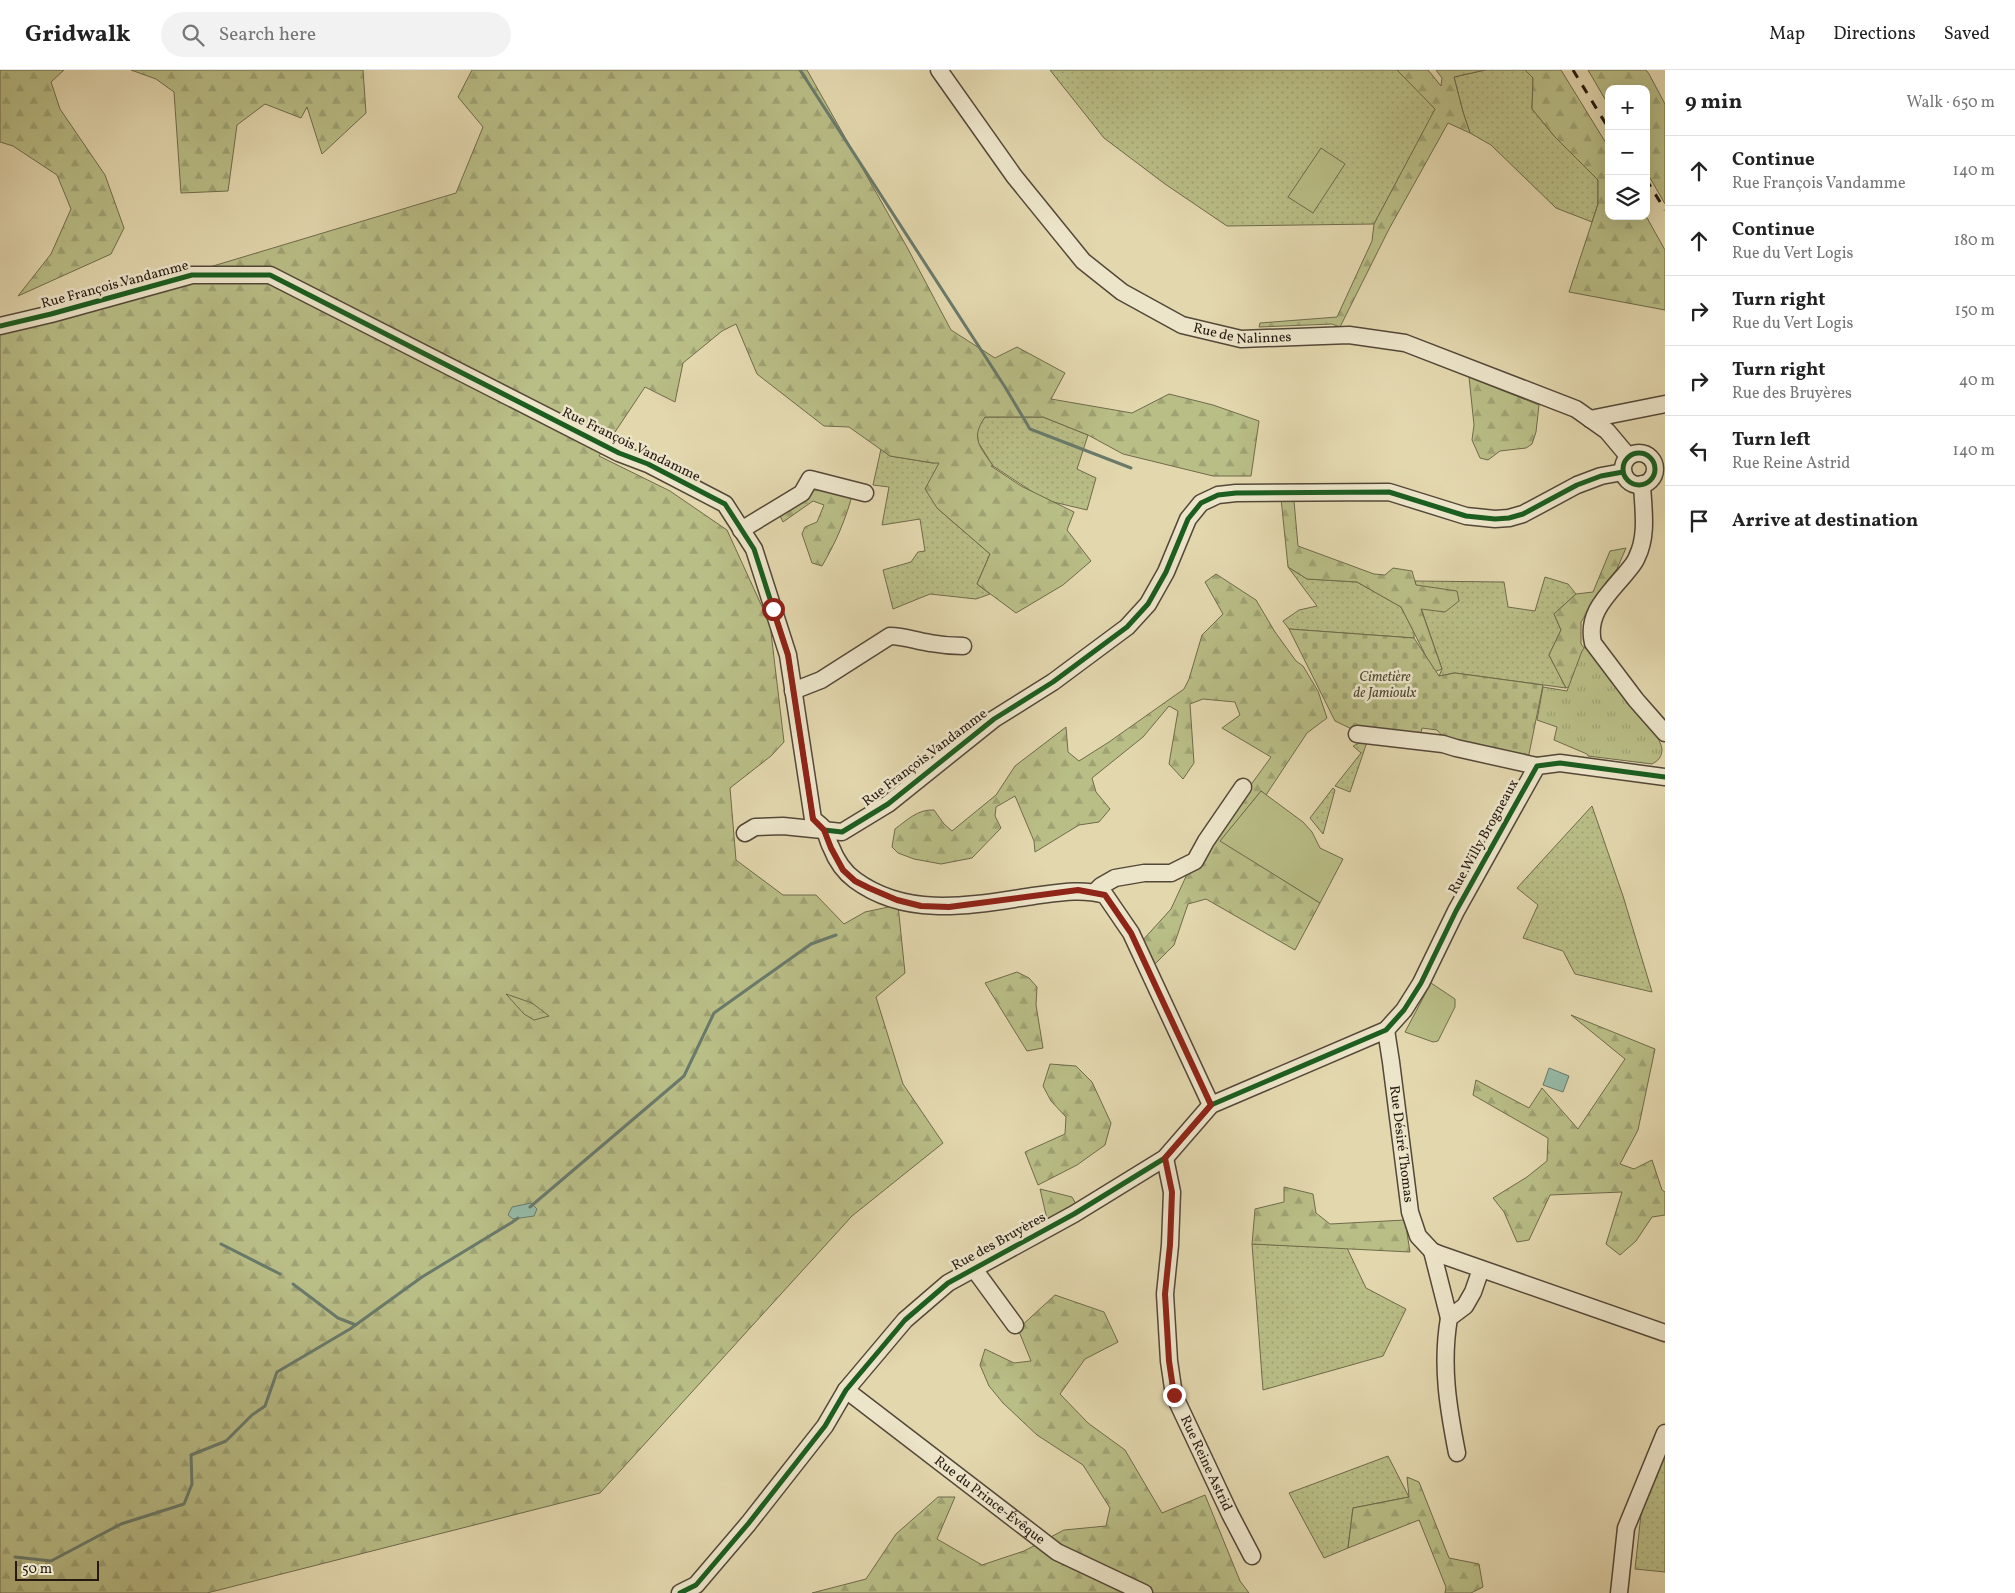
<!DOCTYPE html>
<html lang="en">
<head>
<meta charset="utf-8">
<style>
  body { margin:0; font-family:Vollkorn,serif; background:#f2f2f2; color:#222 }
  .controls { position:absolute; right:15px; top:15px; display:grid; overflow:hidden; border-radius:10px; box-shadow:0 5px 20px #0002 }
  .controls button { width:45px; height:45px; display:grid; place-items:center; padding:0; border:0; border-bottom:1px solid #e0e0e0; background:#fff; color:#222; font:25px sans-serif }
  .scale { position:absolute; left:15px; bottom:12px; width:84px; box-sizing:border-box; padding-left:5px; border:2px solid #251910; border-top:0; font-size:14px; line-height:18px; white-space:nowrap; color:#251910; -webkit-text-stroke:4px #ede5ca; paint-order:stroke }
  .stop { position:absolute; width:15px; height:15px; margin:-11px; border:4px solid #8f2418; border-radius:50%; background:#fff }
  .stop.end { background:#8f2418; border-color:#fff; box-shadow:0 1px 5px #0008 }
  .list { margin:0; padding:0; list-style:none }
  h2 { display:flex; justify-content:space-between; align-items:center; height:65px; margin:0; padding:0 20px; font-size:21px }
  h2 small { font-size:16px; font-weight:400; color:#767676 }
  .list li { display:grid; grid-template-columns:32px 1fr auto; gap:15px; align-items:center; box-sizing:border-box; height:70px; padding:0 20px; border-top:1px solid #e0e0e0 }
  .list b { display:block; font-size:19px; white-space:nowrap }
  .list p { margin:0; font-size:16px; white-space:nowrap; color:#767676 }
  .list em { font-size:16px; font-style:normal; color:#767676 }
  .icon { flex:none; width:28px; height:28px; fill:none; stroke:currentColor; stroke-width:2; stroke-linecap:round; stroke-linejoin:round }
  .map { position:relative; flex:none; width:1665px; height:1523px; overflow:hidden }
  header { display:flex; align-items:center; gap:30px; box-sizing:border-box; height:70px; padding:0 25px; background:#fff; border-bottom:1px solid #e0e0e0 }
  header strong { font-size:24px }
  nav { display:flex; gap:28px; margin-inline-start:auto; font-size:18px }
  .search { width:350px; height:45px; background:#f2f2f2; display:flex; align-items:center; gap:12px; box-sizing:border-box; padding:0 18px; border-radius:28px; color:#767676; font-size:19px }
  main { display:flex }
  aside { flex:1; background:#fff }
  .map>svg:first-child { display:block }
</style>
</head>
<body>
<header>
<strong>Gridwalk</strong>
<div class="search"><svg class="icon" aria-label="search" viewBox="0 0 24 24"><circle cx="10" cy="10" r="6"/><path d="M15 15l6 6"/></svg>Search here</div>
<nav><a>Map</a><a>Directions</a><a>Saved</a></nav>
</header>
<main>
<div class="map">
<svg width="1665" height="1523" viewBox="0 0 1665 1523">
  <defs>
    <pattern id="grass-dots" width="8" height="8" patternUnits="userSpaceOnUse" patternTransform="scale(1.25)"><rect width="8" height="8" fill="#b9bd86"/><path d="M2 2h.1M6 6h.1" fill="none" stroke="#9fa273" stroke-width="1.8" stroke-linecap="round"/></pattern>
    <pattern id="forest-firs" width="22" height="20" patternUnits="userSpaceOnUse" patternTransform="scale(1.25)"><rect width="22" height="20" fill="#b9bd86"/><path d="M5 1l3.5 6h-7zM16 11l3.5 6h-7z" fill="#9fa273"/></pattern>
    <pattern id="wetland-marsh" width="20" height="14" patternUnits="userSpaceOnUse" patternTransform="scale(1.25)"><rect width="20" height="14" fill="#b9bd86"/><path d="M1 5h8M5 5V1M11 12h8M15 12V8" fill="none" stroke="#9fa273"/></pattern>
    <pattern id="cemetery-stones" width="16" height="16" patternUnits="userSpaceOnUse" patternTransform="scale(1.25)"><rect width="16" height="16" fill="#b9bd86"/><path d="M2 7V4a2 2 0 0 1 4 0v3zM10 15v-3a2 2 0 0 1 4 0v3z" fill="#9fa273"/></pattern>
    <pattern id="park-tufts" width="24" height="20" patternUnits="userSpaceOnUse" patternTransform="scale(1.25)"><rect width="24" height="20" fill="#b9bd86"/><path d="M3 7l-1-3M5 7V3M7 7l1-3M15 17l-1-3M17 17v-4M19 17l1-3" fill="none" stroke="#9fa273"/></pattern>
  </defs>
  <rect width="100%" height="100%" fill="#e3d7ae"/>
  <filter id="stains"><feTurbulence type="fractalNoise" baseFrequency=".004" numOctaves="4"/><feColorMatrix values="0 0 0 0 .2 0 0 0 0 .09 0 0 0 0 .02 0 0 0 .5 -.17"/></filter>
  <radialGradient id="worn" r=".72"><stop offset=".6" stop-color="#630" stop-opacity="0"/><stop offset="1" stop-color="#630" stop-opacity=".3"/></radialGradient>
  <g fill="url(#grass-dots)" stroke="#6f6b4b">
    <path d="M 1050,0 L 1397,0 L 1436,39 L 1374,154 L 1227,156 L 1165,114 L 1104,68 Z"/>
    <path d="M 1485,0 L 1525,0 L 1533,8 L 1532,39 L 1555,67 L 1598,110 L 1598,134 L 1592,152 L 1556,138 L 1491,75 L 1470,63 L 1463,42 L 1454,7 Z"/>
    <path d="M 985,347 L 1043,347 L 1088,365 L 1077,399 L 1096,408 L 1087,440 L 1045,430 L 993,396 L 978,372 L 977,358 Z"/>
    <path d="M 881,379 L 890,386 L 933,393 L 939,392 L 937,438 L 990,484 L 977,514 L 990,524 L 976,529 L 930,524 L 893,539 L 883,500 L 911,492 L 918,482 L 925,481 L 920,449 L 882,455 L 889,417 L 873,415 Z"/>
    <path d="M 1288,497 L 1307,509 L 1357,512 L 1401,537 L 1414,562 L 1414,568 L 1289,559 L 1283,551 L 1299,540 L 1317,536 Z"/>
    <path d="M 1545,507 L 1568,514 L 1576,524 L 1554,544 L 1561,560 L 1549,585 L 1566,618 L 1455,603 L 1439,606 L 1442,599 L 1421,538 L 1415,511 L 1504,512 L 1508,537 L 1535,541 Z"/>
    <path d="M 1368,669 L 1350,722 L 1335,716 L 1361,683 L 1353,676 Z"/>
    <path d="M 1333,718 L 1335,720 L 1323,764 L 1310,748 Z"/>
    <path d="M 1592,736 L 1623,826 L 1652,922 L 1575,904 L 1563,881 L 1523,868 L 1538,835 L 1517,818 Z"/>
    <path d="M 1252,1174 L 1347,1178 L 1366,1218 L 1406,1239 L 1383,1286 L 1263,1320 Z"/>
    <path d="M 1665,1380 L 1665,1502 L 1635,1499 L 1642,1435 Z"/>
    <path d="M 1388,1386 L 1409,1427 L 1353,1438 L 1348,1478 L 1324,1488 L 1289,1423 Z"/>
  </g>
  <g fill="url(#forest-firs)" stroke="#6f6b4b">
    <path d="M 0,0 L 64,0 L 51,12 L 60,39 L 105,105 L 124,158 L 111,184 L 18,226 L 51,184 L 71,139 L 57,105 L 13,76 L 0,72 Z"/>
    <path d="M 131,0 L 363,0 L 366,43 L 322,84 L 307,37 L 301,48 L 265,34 L 237,55 L 228,121 L 181,123 L 174,22 L 156,9 Z"/>
    <path d="M 472,0 L 807,0 L 908,179 L 951,260 L 995,288 L 1017,277 L 1065,303 L 1051,329 L 1132,343 L 1169,324 L 1213,335 L 1259,351 L 1251,406 L 1213,406 L 1123,384 L 1088,365 L 1043,347 L 985,347 C 970,369 980,376 993,396 L 991,396 L 1021,416 L 1074,442 L 1067,460 L 1091,491 L 1063,515 L 1016,543 L 977,514 L 990,484 L 937,438 L 925,419 L 939,393 L 933,393 L 890,386 L 849,357 L 824,356 L 757,304 L 736,254 L 722,261 L 683,293 L 675,332 L 645,317 L 599,386 L 670,421 L 727,460 L 770,554 L 784,672 L 771,686 L 730,718 L 736,790 L 783,825 L 816,825 L 844,854 L 865,842 L 898,835 L 905,903 L 876,927 L 903,1014 L 943,1073 L 852,1146 L 600,1423 L 207,1523 L 0,1523 L 0,260 L 456,123 L 483,57 L 458,27 Z"/>
    <path d="M 1397,0 L 1428,0 L 1441,16 L 1442,8 L 1436,0 L 1485,0 L 1454,7 L 1463,42 L 1470,63 L 1448,53 L 1389,159 L 1340,257 L 1332,254 L 1259,257 L 1260,253 L 1337,247 L 1372,171 L 1374,154 L 1435,39 Z"/>
    <path d="M 1525,0 L 1561,0 L 1609,78 L 1609,146 L 1646,146 L 1665,180 L 1665,240 L 1569,222 L 1598,134 L 1598,110 L 1555,67 L 1532,39 L 1533,8 Z"/>
    <path d="M 1588,0 L 1646,0 L 1649,4 L 1665,34 L 1665,134 L 1646,101 L 1646,19 L 1609,19 L 1609,36 Z"/>
    <path d="M 1469,307 L 1539,335 L 1536,362 L 1532,374 L 1526,378 L 1500,381 L 1488,390 L 1480,388 L 1472,370 L 1474,355 Z"/>
    <path d="M 818,413 L 853,422 C 846,449 836,472 822,496 L 812,493 L 802,464 L 805,457 L 817,452 L 824,435 L 813,431 L 783,452 L 777,440 Z"/>
    <path d="M 1281,428 L 1294,431 L 1298,476 L 1374,504 L 1385,505 L 1393,498 L 1412,501 L 1416,515 L 1457,521 L 1459,531 L 1445,542 L 1421,539 L 1442,599 L 1434,602 L 1401,537 L 1357,512 L 1307,509 L 1288,497 Z"/>
    <path d="M 1626,478 L 1617,499 L 1606,512 L 1581,552 L 1581,574 L 1653,662 L 1656,677 L 1591,604 L 1566,618 L 1549,585 L 1561,560 L 1554,544 L 1576,524 L 1593,522 L 1610,481 Z"/>
    <path d="M 1216,504 L 1256,530 L 1275,562 L 1296,591 L 1303,596 L 1318,621 L 1327,648 L 1307,663 L 1266,725 L 1261,721 L 1221,771 L 1320,833 L 1295,880 L 1206,829 L 1188,834 L 1174,875 L 1152,897 L 1142,871 L 1171,839 L 1188,802 L 1271,687 L 1222,658 L 1240,645 L 1235,632 L 1203,629 L 1190,634 L 1194,693 L 1183,709 L 1169,694 L 1178,641 L 1169,636 L 1143,667 L 1092,708 L 1096,722 L 1110,739 L 1099,752 L 1079,755 L 1035,782 L 1034,771 L 1015,726 L 996,737 L 995,746 L 1001,758 L 972,788 L 941,794 L 914,789 L 898,783 L 892,777 L 895,759 C 907,750 918,739 934,740 L 944,754 L 952,761 L 996,725 L 1015,696 L 1066,657 L 1068,682 L 1079,691 L 1109,672 L 1184,619 L 1189,609 L 1202,565 L 1223,544 L 1205,512 Z"/>
    <path d="M 1017,902 L 1029,908 L 1037,917 L 1036,935 L 1043,978 L 1027,981 L 985,913 Z"/>
    <path d="M 1571,945 L 1655,979 L 1638,1060 L 1620,1094 L 1634,1099 L 1652,1090 L 1662,1120 L 1665,1122 L 1665,1145 L 1652,1147 L 1636,1171 L 1620,1185 L 1606,1174 L 1622,1122 L 1550,1125 L 1529,1170 L 1517,1172 L 1504,1142 L 1493,1128 L 1527,1107 L 1547,1091 L 1548,1068 L 1473,1025 L 1476,1010 L 1529,1038 L 1542,1018 L 1578,1059 L 1625,989 Z"/>
    <path d="M 1050,994 L 1076,996 L 1092,1012 L 1111,1053 L 1105,1075 L 1077,1095 L 1038,1115 L 1025,1082 L 1065,1064 L 1066,1047 L 1051,1031 L 1043,1016 Z"/>
    <path d="M 1284,1117 L 1313,1124 L 1316,1143 L 1330,1154 L 1405,1150 L 1410,1182 L 1252,1174 L 1255,1139 L 1284,1132 Z"/>
    <path d="M 1040,1119 L 1072,1127 L 1076,1134 L 1047,1149 Z"/>
    <path d="M 1055,1225 L 1104,1242 L 1118,1272 L 1085,1289 L 1060,1324 L 1088,1353 L 1125,1380 L 1162,1443 L 1205,1425 L 1240,1511 L 1249,1523 L 812,1523 L 866,1509 L 896,1464 L 938,1427 L 955,1427 L 937,1469 L 982,1495 L 1024,1481 L 1064,1460 L 1106,1456 L 1110,1438 L 1083,1395 L 1037,1365 L 1003,1333 L 989,1316 L 980,1295 L 985,1279 L 1014,1293 L 1031,1291 L 1018,1259 Z"/>
    <path d="M 1407,1407 L 1419,1412 L 1449,1488 L 1479,1494 L 1483,1517 L 1471,1523 L 1445,1523 L 1446,1517 L 1419,1450 L 1348,1478 L 1353,1438 L 1409,1427 Z"/>
  </g>
  <path fill="url(#wetland-marsh)" stroke="#6f6b4b" d="M 506,924 L 532,933 L 549,946 L 534,950 L 524,944 Z"/>
  <path fill="url(#cemetery-stones)" stroke="#6f6b4b" d="M 1289,559 L 1414,568 L 1439,606 L 1455,603 L 1543,615 L 1528,689 L 1444,668 L 1437,660 L 1422,658 L 1420,668 L 1356,661 L 1335,651 Z"/>
  <path fill="url(#park-tufts)" stroke="#6f6b4b" d="M 1585,577 C 1600,592 1661,662 1662,679 C 1662,687 1658,691 1652,694 L 1588,686 L 1587,684 L 1554,670 L 1557,657 L 1537,650 L 1543,617 L 1567,621 L 1582,581 Z"/>
  <g fill="#b9bd86" stroke="#6f6b4b">
    <path d="M 1321,78 L 1345,94 L 1313,143 L 1288,127 Z"/>
    <path d="M 1261,721 L 1303,752 L 1312,762 L 1320,778 L 1343,789 L 1320,833 L 1220,771 Z"/>
    <path d="M 1431,913 L 1455,929 L 1455,937 L 1438,971 L 1433,972 L 1405,962 Z"/>
  </g>
  <g fill="#96baa7" stroke="#697a6b">
    <path d="M 1549,998 L 1569,1006 L 1563,1022 L 1543,1015 Z"/>
    <path d="M 531,1133 L 537,1139 L 534,1146 L 513,1149 L 508,1145 L 512,1137 Z"/>
  </g>
  <g fill="none" stroke-linecap="round" stroke-linejoin="round">
    <g stroke="#697a6b" stroke-width="3">
      <path d="M 800,0 L 1005,317 L 1030,359 L 1131,398"/>
      <path d="M 530,1137 L 684,1006 L 714,943 L 811,874 L 836,865"/>
      <path d="M 221,1174 L 280,1204"/>
      <path d="M 293,1214 L 338,1248 L 356,1255"/>
      <path d="M 15,1487 L 51,1491 L 121,1454 L 184,1434 L 192,1414 L 191,1385 L 226,1371 L 252,1345 L 265,1336 L 277,1302 L 350,1259 L 422,1207 L 511,1153 L 518,1148"/>
    </g>
    <g stroke="#544838" stroke-width="19">
      <g id="minor">
        <path id="s1" d="M 939,0 L 1014,106 L 1083,191 L 1122,222 L 1182,255 L 1241,269 L 1349,265 L 1405,273 L 1576,339 L 1607,361 L 1628,386"/>
        <path d="M 0,256 L 51,244 L 192,205 L 270,205 L 619,383 L 648,394 L 725,434 L 754,479 L 788,585 L 813,749 C 816,752 821,755 824,759 C 827,764 828,772 831,777 C 836,790 844,802 855,810 C 908,849 973,835 1033,826 C 1057,823 1081,818 1105,825 L 1131,863 L 1211,1035"/>
        <path d="M 1590,349 L 1665,334"/>
        <circle cx="1639" cy="399" r="16"/>
        <path d="M 1642,414 C 1643,438 1648,465 1637,487 C 1635,493 1630,498 1626,503 C 1608,525 1586,543 1593,573 L 1636,630 L 1665,663"/>
        <path d="M 741,460 L 802,423 L 810,409 L 865,423"/>
        <path d="M 793,621 L 821,610 L 890,566 C 904,566 916,571 930,573 C 941,575 952,576 963,576"/>
        <path d="M 1357,664 L 1443,674 L 1456,678 L 1537,696"/>
        <path d="M 745,763 L 755,757 L 783,756 L 842,762 L 888,734 L 994,649 L 1053,612 L 1127,557 L 1148,534 L 1166,502 L 1188,449 L 1201,433 L 1218,425 L 1236,423 L 1389,422 L 1466,446 L 1495,449 L 1509,448 L 1523,444 L 1577,415 L 1601,406 L 1623,402"/>
        <path d="M 1095,822 L 1101,816 L 1115,808 L 1144,803 L 1171,803 L 1195,791 L 1206,771 L 1243,717"/>
        <path id="s2" d="M 1386,960 L 1391,992 L 1410,1142 L 1418,1166 L 1432,1181 L 1439,1184 L 1665,1263"/>
        <path id="s3" d="M 1165,1088 L 1172,1122 L 1170,1175 L 1165,1224 L 1169,1291 L 1174,1325 L 1230,1444 L 1252,1486"/>
        <path d="M 1432,1181 L 1449,1248"/>
        <path d="M 974,1199 L 1015,1255"/>
        <path id="s4" d="M 846,1320 L 1057,1482 L 1144,1523"/>
        <path d="M 1457,1383 C 1448,1337 1441,1295 1449,1248 L 1465,1236 L 1473,1222 L 1481,1199"/>
        <path d="M 680,1523 L 696,1515 L 748,1454 L 825,1356 L 846,1320 L 905,1250 L 948,1213 L 1074,1144 L 1165,1088 L 1211,1035 L 1386,960 L 1404,940 L 1421,913 L 1456,841 L 1537,696 L 1560,693 L 1665,707"/>
        <path d="M 1619,1523 L 1626,1458 L 1665,1363"/>
      </g>
    </g>
    <use href="#minor" stroke="#ede5ca" stroke-width="16"/>
    <g stroke="#251910" stroke-width="3" stroke-dasharray="9 9" stroke-linecap="butt">
      <path d="M 1573,0 L 1609,59"/>
      <path d="M 1646,109 L 1665,140"/>
    </g>
    <g stroke="#ede5ca" stroke-width="8">
      <g id="cycleway">
        <path d="M 0,256 L 51,244 L 192,205 L 270,205 L 619,383 L 648,394 L 725,434 L 754,479 L 788,585 L 813,749 L 824,760 L 842,762 L 888,734 L 994,649 L 1053,612 L 1127,557 L 1148,534 L 1166,502 L 1188,449 L 1201,433 L 1218,425 L 1236,423 L 1389,422 L 1466,446 L 1495,449 L 1509,448 L 1523,444 L 1577,415 L 1601,406 L 1623,402"/>
        <circle cx="1639" cy="399" r="16"/>
        <path d="M 680,1523 L 696,1515 L 748,1454 L 825,1356 L 846,1320 L 905,1250 L 948,1213 L 1074,1144 L 1165,1088 L 1211,1035 L 1386,960 L 1404,940 L 1421,913 L 1456,841 L 1537,696 L 1560,693 L 1665,707"/>
      </g>
    </g>
    <use href="#cycleway" stroke="#1b5e20" stroke-width="5"/>
  </g>
  <g fill="none" stroke-linecap="round" stroke-linejoin="round">
    <path stroke="#8f2418" stroke-width="6" d="M 773,539 L 788,585 L 813,749 L 824,760 L 831,778 L 843,800 L 855,811 L 869,818 L 897,830 L 921,836 L 949,837 L 1078,820 L 1105,825 L 1131,863 L 1211,1035 L 1165,1088 L 1172,1122 L 1170,1175 L 1165,1224 L 1169,1291 L 1174,1325"/>
  </g>
  <g text-anchor="middle" dominant-baseline="central" stroke-width="5" stroke-linejoin="round" paint-order="stroke">
    <g font-size="14" fill="#251910" stroke="#ede5ca">
      <text transform="translate(115 215) rotate(-15)">Rue François Vandamme</text>
      <text stroke="none"><textPath href="#s1" startOffset="419">Rue de Nalinnes</textPath></text>
      <text transform="translate(631 375) rotate(26)">Rue François Vandamme</text>
      <text transform="translate(925 688) rotate(-37)">Rue François Vandamme</text>
      <text transform="translate(1484 767) rotate(-61)">Rue Willy Brogneaux</text>
      <text stroke="none"><textPath href="#s2" startOffset="115">Rue Désiré Thomas</textPath></text>
      <text transform="translate(999 1172) rotate(-29)">Rue des Bruyères</text>
      <text stroke="none"><textPath href="#s3" startOffset="314">Rue Reine Astrid</textPath></text>
      <text stroke="none"><textPath href="#s4" startOffset="181">Rue du Prince-Évêque</textPath></text>
    </g>
    <g font-size="14" font-style="italic" fill="#514a33" stroke="#ede5ca">
      <text x="1385" y="607">Cimetière<tspan x="1385" dy="16">de Jamioulx</tspan></text>
    </g>
  </g>
  <rect width="100%" height="100%" filter="url(#stains)"/>
  <rect width="100%" height="100%" fill="url(#worn)"/>
</svg>
<div class="controls">
<button>+</button>
<button>−</button>
<button><svg class="icon" aria-label="layers" viewBox="0 0 24 24"><path d="M12 4l9 5-9 5-9-5zM3 14l9 5 9-5"/></svg></button>
</div>
<div class="scale">50 m</div>
<div class="stop" style="left:773px;top:539px"></div>
<div class="stop end" style="left:1174px;top:1325px"></div>
</div>
<aside>
<h2>9 min<small>Walk · 650 m</small></h2>
<ul class="list">
<li><svg class="icon" aria-label="ahead" viewBox="0 0 24 24"><path d="M12 20V5M6 11l6-6 6 6"/></svg><div><b>Continue</b><p>Rue François Vandamme</p></div><em>140 m</em></li>
<li><svg class="icon" aria-label="ahead" viewBox="0 0 24 24"><path d="M12 20V5M6 11l6-6 6 6"/></svg><div><b>Continue</b><p>Rue du Vert Logis</p></div><em>180 m</em></li>
<li><svg class="icon" aria-label="right" viewBox="0 0 24 24"><path d="M7 20v-9h11M14 6l5 5-5 5"/></svg><div><b>Turn right</b><p>Rue du Vert Logis</p></div><em>150 m</em></li>
<li><svg class="icon" aria-label="right" viewBox="0 0 24 24"><path d="M7 20v-9h11M14 6l5 5-5 5"/></svg><div><b>Turn right</b><p>Rue des Bruyères</p></div><em>40 m</em></li>
<li><svg class="icon" aria-label="left" viewBox="0 0 24 24"><path d="M17 20v-9H6M10 6l-5 5 5 5"/></svg><div><b>Turn left</b><p>Rue Reine Astrid</p></div><em>140 m</em></li>
<li><svg class="icon" aria-label="arrive" viewBox="0 0 24 24"><path d="M6 21V4h12l-3 4 3 4H6"/></svg><div><b>Arrive at destination</b></div></li>
</ul>
</aside>
</main>
</body>
</html>
